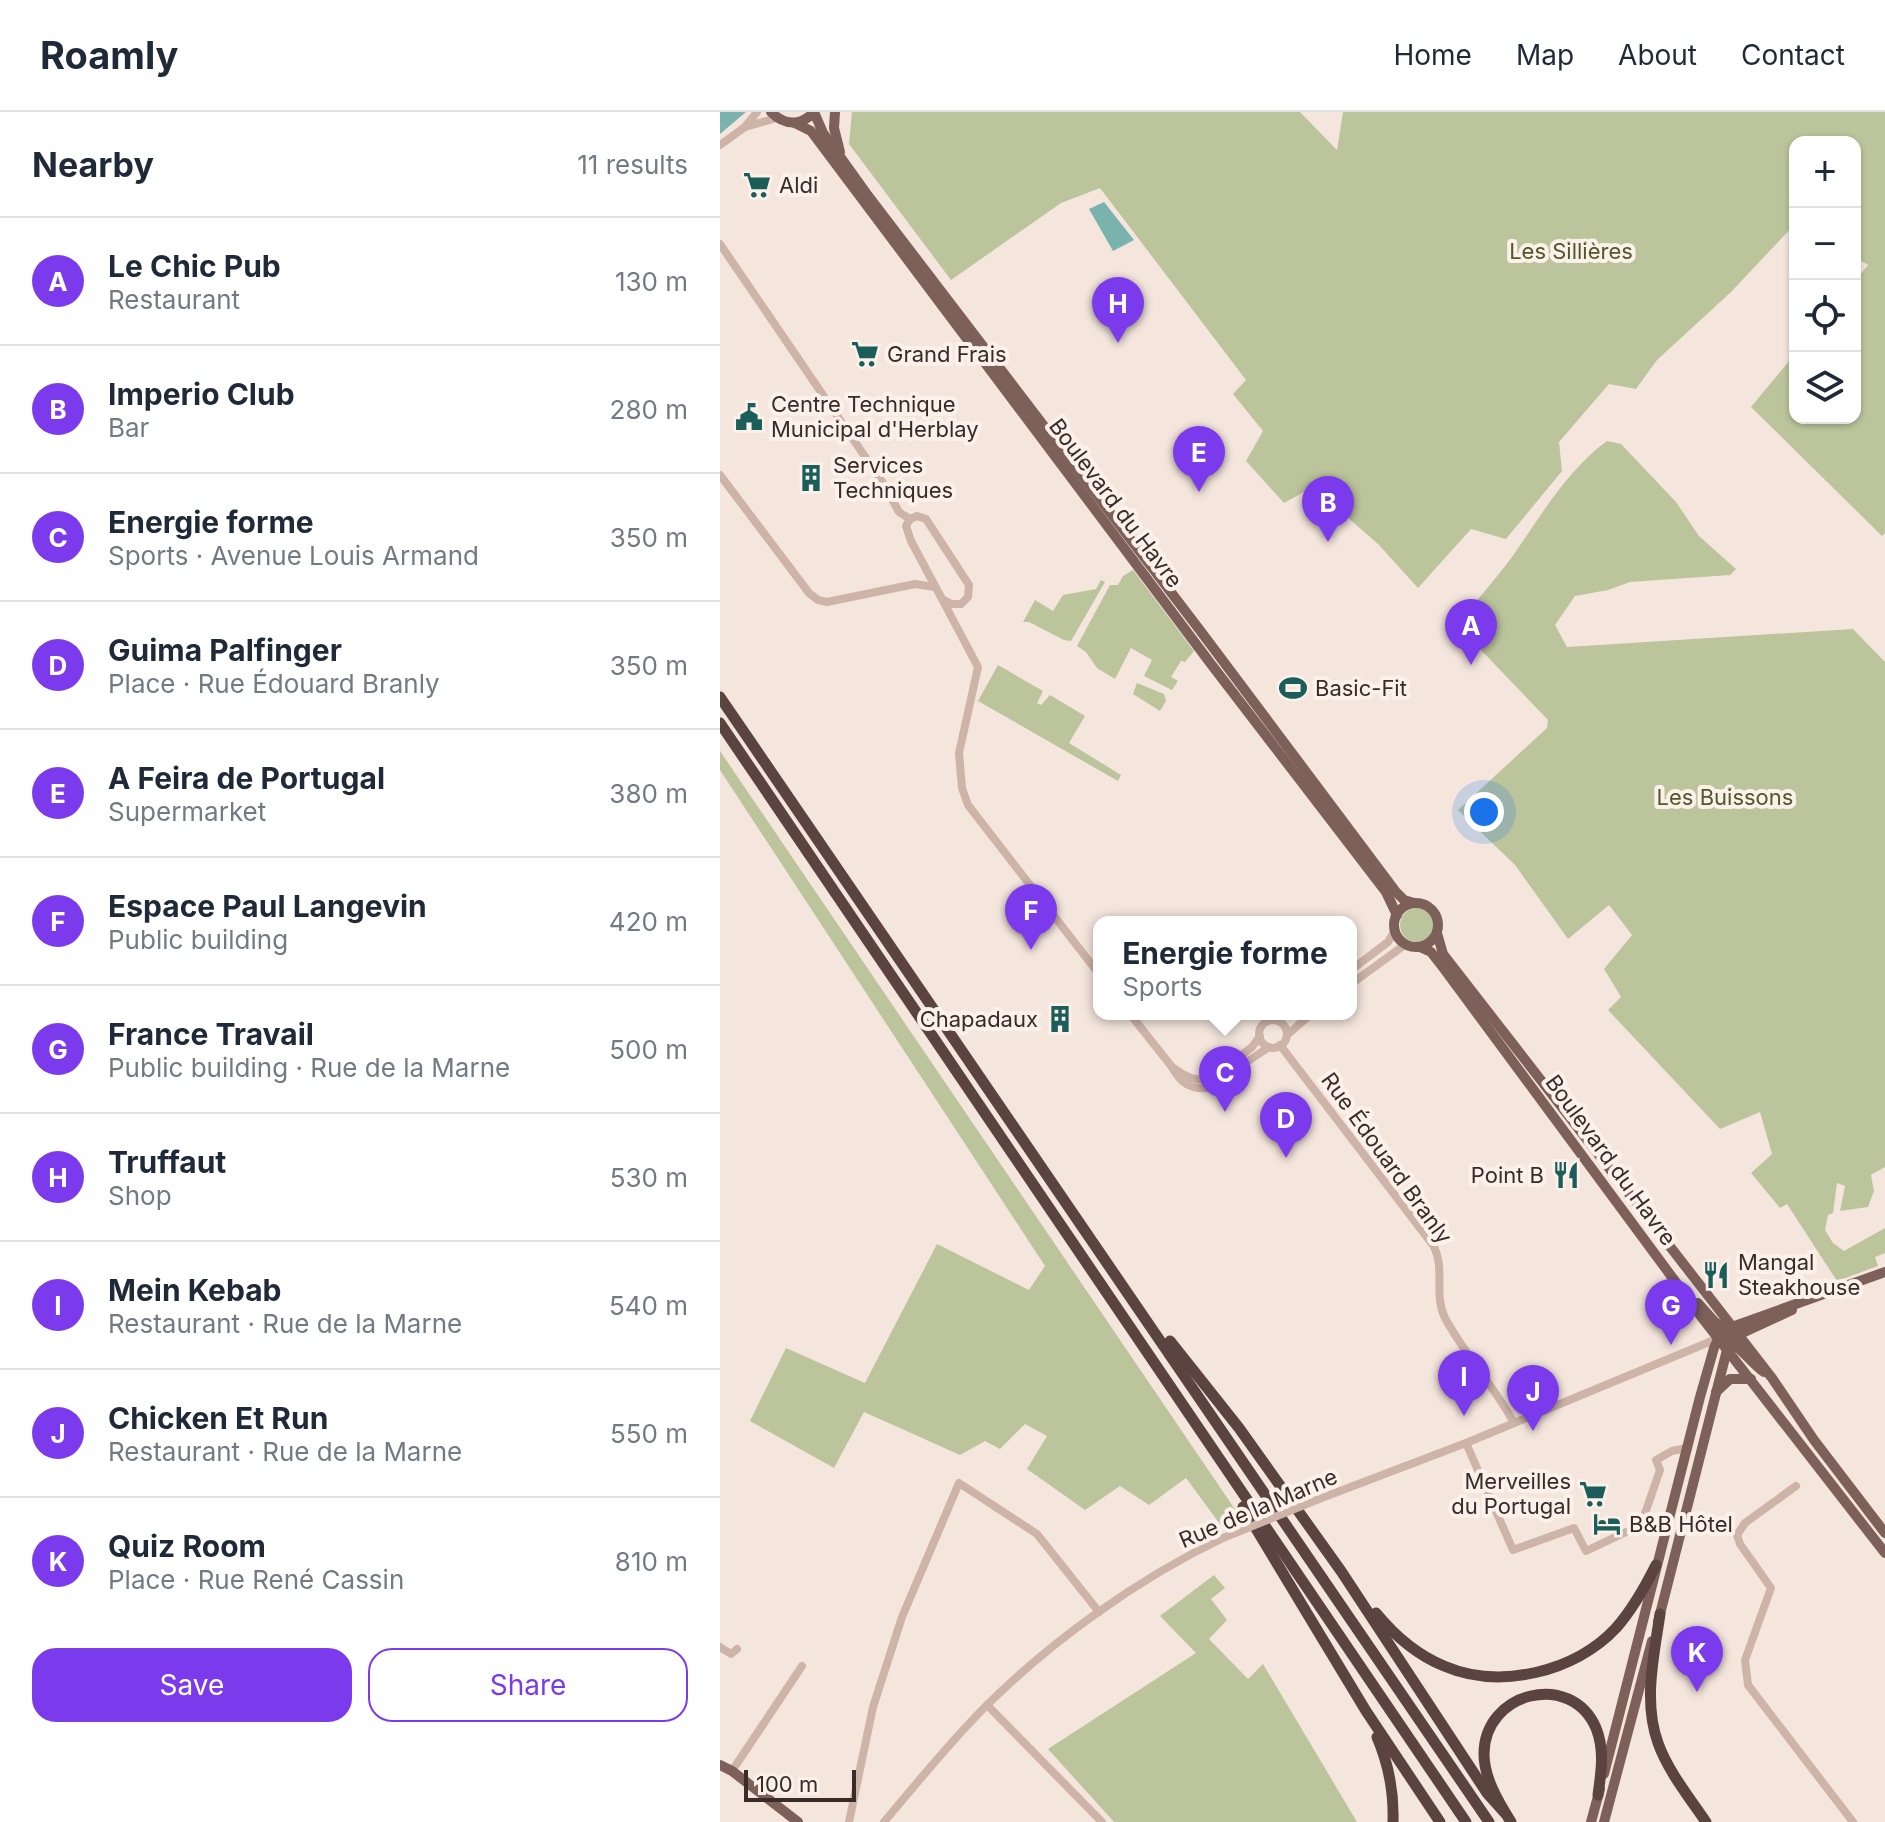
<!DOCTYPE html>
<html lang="en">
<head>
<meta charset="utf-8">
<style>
  body { margin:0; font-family:Inter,sans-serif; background:#f2f2f3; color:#1f2937 }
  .controls { position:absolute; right:24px; top:24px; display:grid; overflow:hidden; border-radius:16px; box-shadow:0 2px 6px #0004 }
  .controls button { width:72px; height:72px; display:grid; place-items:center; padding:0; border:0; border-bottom:2px solid #e0e1e3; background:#fff; color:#1f2937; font:40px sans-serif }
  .scale { position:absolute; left:24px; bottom:20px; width:112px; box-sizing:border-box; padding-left:8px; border:4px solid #392b28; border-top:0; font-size:22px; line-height:28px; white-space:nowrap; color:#392b28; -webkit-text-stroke:6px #fbf1ea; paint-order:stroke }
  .you { position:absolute; left:764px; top:700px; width:28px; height:28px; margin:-20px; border:6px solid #fff; border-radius:50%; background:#1a73e8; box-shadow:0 0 0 12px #1a73e833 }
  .badge { display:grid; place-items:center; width:52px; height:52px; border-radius:50%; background:#7c3aed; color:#fff; font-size:26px; font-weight:700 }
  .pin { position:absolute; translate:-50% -66px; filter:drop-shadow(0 2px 4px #0008) }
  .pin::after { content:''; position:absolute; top:42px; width:28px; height:24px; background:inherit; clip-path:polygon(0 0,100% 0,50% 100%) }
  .popup { position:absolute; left:373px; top:804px; width:264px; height:104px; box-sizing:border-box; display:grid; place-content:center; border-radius:16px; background:#fff; filter:drop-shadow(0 2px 6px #0005); font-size:26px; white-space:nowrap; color:#747a83 }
  .popup b { font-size:30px; color:#1f2937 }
  .popup::after { content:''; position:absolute; left:50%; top:100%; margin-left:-16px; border:16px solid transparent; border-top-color:#fff }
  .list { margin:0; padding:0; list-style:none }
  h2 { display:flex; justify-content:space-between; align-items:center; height:104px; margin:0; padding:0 32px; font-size:34px }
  h2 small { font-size:26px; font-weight:400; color:#747a83 }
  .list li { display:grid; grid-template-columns:52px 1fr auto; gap:24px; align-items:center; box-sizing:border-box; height:128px; padding:0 32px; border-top:2px solid #e0e1e3 }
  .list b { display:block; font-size:30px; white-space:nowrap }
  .list p { margin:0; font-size:26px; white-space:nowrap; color:#747a83 }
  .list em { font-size:26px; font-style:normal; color:#747a83 }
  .actions { display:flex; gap:16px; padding:24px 32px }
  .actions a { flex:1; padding:18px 0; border:2px solid #7c3aed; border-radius:24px; text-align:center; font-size:28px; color:#7c3aed }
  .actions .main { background:#7c3aed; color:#fff }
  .icon { flex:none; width:44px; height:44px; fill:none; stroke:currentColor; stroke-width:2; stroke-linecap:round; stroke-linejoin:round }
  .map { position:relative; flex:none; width:1165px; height:1710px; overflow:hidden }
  header { display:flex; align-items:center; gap:48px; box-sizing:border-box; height:112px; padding:0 40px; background:#fff; border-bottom:2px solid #e0e1e3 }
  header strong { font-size:38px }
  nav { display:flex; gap:44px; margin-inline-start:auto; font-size:28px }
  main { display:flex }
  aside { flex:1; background:#fff }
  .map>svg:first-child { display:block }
</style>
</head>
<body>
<header>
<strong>Roamly</strong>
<nav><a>Home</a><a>Map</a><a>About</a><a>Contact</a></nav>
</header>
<main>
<aside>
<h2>Nearby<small>11 results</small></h2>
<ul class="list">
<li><span class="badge">A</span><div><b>Le Chic Pub</b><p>Restaurant</p></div><em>130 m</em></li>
<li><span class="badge">B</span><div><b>Imperio Club</b><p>Bar</p></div><em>280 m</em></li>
<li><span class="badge">C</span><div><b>Energie forme</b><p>Sports · Avenue Louis Armand</p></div><em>350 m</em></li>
<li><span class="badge">D</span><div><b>Guima Palfinger</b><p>Place · Rue Édouard Branly</p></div><em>350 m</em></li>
<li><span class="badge">E</span><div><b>A Feira de Portugal</b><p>Supermarket</p></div><em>380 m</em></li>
<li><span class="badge">F</span><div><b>Espace Paul Langevin</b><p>Public building</p></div><em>420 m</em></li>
<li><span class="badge">G</span><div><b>France Travail</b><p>Public building · Rue de la Marne</p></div><em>500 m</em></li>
<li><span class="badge">H</span><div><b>Truffaut</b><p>Shop</p></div><em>530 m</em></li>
<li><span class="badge">I</span><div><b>Mein Kebab</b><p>Restaurant · Rue de la Marne</p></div><em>540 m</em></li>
<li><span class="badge">J</span><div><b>Chicken Et Run</b><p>Restaurant · Rue de la Marne</p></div><em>550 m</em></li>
<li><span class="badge">K</span><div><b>Quiz Room</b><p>Place · Rue René Cassin</p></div><em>810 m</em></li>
</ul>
<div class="actions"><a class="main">Save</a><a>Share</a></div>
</aside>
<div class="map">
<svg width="1165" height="1710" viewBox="0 0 1165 1710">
  <rect width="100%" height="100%" fill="#f4e6dd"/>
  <g fill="#bcc49c">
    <path d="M 132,0 L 580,0 L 617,38 L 623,0 L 1165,0 L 1165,421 L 1162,424 L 1031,295 L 1075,242 L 1075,306 L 1135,306 L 1135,169 L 1148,153 L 1135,145 L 1135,30 L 1075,30 L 1075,112 L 1011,180 L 937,248 L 916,277 L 889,272 L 839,330 L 842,359 L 786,427 L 751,417 L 698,476 L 658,432 L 593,375 L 564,391 L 526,349 L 543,319 L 513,282 L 526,268 L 380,76 L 341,91 L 231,168 L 129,32 Z"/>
    <path d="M 887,329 L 901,332 L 956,390 L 979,424 L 1016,457 L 1010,463 L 910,470 L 888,478 L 855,484 L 835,513 L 847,535 L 1133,517 L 1165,550 L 1165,1055 L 1151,1063 L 1154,1079 L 1148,1095 L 1120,1099 L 1125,1074 L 1117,1071 L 1113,1101 L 1108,1103 L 1105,1118 L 1113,1131 L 1124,1139 L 1165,1116 L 1165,1141 L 1155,1145 L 1158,1154 L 1117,1169 L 1067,1092 L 1060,1096 L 1031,1061 L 1052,1042 L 1040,1000 L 1000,1017 L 888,898 L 901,885 L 884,857 L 912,823 L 889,793 L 848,827 L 795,753 L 738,698 L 827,616 L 828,608 L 737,513 C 755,490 775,468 792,445 C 820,405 847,358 887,329 Z"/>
    <path d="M 413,458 L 474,539 L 465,550 L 461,549 L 451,565 L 458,569 L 452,578 L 424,564 L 432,548 L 411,536 L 395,567 L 377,556 L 366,540 L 357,534 L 390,473 L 398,473 L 403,464 Z"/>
    <path d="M 381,468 L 385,470 L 351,529 L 344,528 L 309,510 L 303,510 L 315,488 L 333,499 L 343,483 L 376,477 Z"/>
    <path d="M 278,553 L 323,579 L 317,591 L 321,593 L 330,583 L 365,604 L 349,631 L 401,663 L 398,669 L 258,589 Z"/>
    <path d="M 417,571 L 444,582 L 446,589 L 440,599 L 413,582 Z"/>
    <path d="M 0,639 L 527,1415 L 508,1423 L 466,1366 L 429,1393 L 400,1374 L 365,1398 L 307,1357 L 327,1324 L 305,1312 L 280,1337 L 265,1329 L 240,1343 L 144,1300 L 114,1356 L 30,1309 L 66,1236 L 145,1271 L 217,1132 L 309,1178 L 325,1154 L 0,658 Z"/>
    <circle cx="697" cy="813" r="17"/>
    <path d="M 494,1463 L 505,1476 L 491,1487 L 507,1508 L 489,1527 L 528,1567 L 543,1552 L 637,1710 L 394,1710 L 328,1637 L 476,1541 L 440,1504 Z"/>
  </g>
  <g fill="#7ab3ad">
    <path d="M 0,0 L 26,0 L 0,22 Z"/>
    <path d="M 384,90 L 414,128 L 393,139 L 369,97 Z"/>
  </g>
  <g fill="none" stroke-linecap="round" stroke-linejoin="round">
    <g stroke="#cdb3a8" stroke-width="8">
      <path d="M 37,0 L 25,15 L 57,6"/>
      <path d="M 0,33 L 25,15"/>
      <path d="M 0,132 L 163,371 L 179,400 L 190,407"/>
      <path d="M 0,363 L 89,481 L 98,488 L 107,490 L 195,472 L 215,475"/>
      <path d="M 197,404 L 206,407 L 249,473 L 248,485 L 241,492 L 231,492 L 222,487 L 191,429 L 186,414 L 190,407 Z"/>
      <path d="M 222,487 L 258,555 L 239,641 L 242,676 L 248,693 L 379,862"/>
      <path d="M 631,858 L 668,830 L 675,818"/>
      <path d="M 631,872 L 686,832"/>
      <path d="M 410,902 L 452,955"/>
      <circle cx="553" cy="922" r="14"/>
      <path d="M 567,923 L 591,902"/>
      <path d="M 540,924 L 532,935 L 492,966 C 477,971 464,964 452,955 C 460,970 470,978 488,976 L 549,935"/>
      <path d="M 560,933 L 713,1133 C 726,1156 713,1182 725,1206 C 745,1243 774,1274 794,1311"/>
      <path d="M 746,1331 L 793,1438 L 854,1416 L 866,1439 L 921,1413 L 940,1358 L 936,1348 L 952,1339 L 967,1336"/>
      <path d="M 1076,1374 L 1025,1411 L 1017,1423 L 1020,1432 L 1051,1476 L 1025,1548 L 1028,1573 L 1133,1710"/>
      <path d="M 599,1387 L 746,1331 L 999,1226"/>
      <path d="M 0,1535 L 11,1542 L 17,1537"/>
      <path d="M 267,1593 L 382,1710"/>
      <path d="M 12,1659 L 82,1554"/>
      <path d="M 129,1710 L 153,1595 L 182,1505 L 239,1371 L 317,1422 L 379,1500"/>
      <path d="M 164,1710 C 197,1671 229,1631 265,1595 C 331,1529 419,1466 503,1426"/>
    </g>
    <g stroke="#7c6059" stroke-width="10">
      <path d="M 51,0 C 65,14 81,14 94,0"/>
      <path d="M 94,0 L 103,21 L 146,81 L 479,517 L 676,780 L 684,788 L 694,791"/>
      <path d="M 115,0 L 114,16 L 120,40"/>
      <path d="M 75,11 L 91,19 L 491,552 L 666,780 L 677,803"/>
      <circle cx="696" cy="813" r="22"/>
      <path d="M 717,821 L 723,842 L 1052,1266 L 1094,1328 L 1165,1421"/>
      <path d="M 700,835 L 711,840 L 725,858 L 983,1207 L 1165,1441"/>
      <path d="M 978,1191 L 995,1210 L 1010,1220"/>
      <path d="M 1004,1228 C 1021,1234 1030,1250 1044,1260"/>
      <path d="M 996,1280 L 1010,1267 L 1031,1267"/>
      <path d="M 938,1510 L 1008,1234 L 1018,1223 L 1072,1198"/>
      <path d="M 0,1653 L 12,1659 L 78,1710"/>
      <path d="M 884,1662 L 980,1285 L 994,1236 L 1000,1223 L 1009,1216 L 1165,1160"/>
      <path d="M 871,1710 L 880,1677"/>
      <path d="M 884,1710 L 932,1529"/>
    </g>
    <g stroke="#5b443f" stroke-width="11">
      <path d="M 0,585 L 769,1710"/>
      <path d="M 0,611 L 746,1710"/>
      <path d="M 450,1229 L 519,1316 L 621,1459 L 767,1681 L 785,1701"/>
      <path d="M 523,1395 L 646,1599 L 720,1710"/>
      <path d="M 656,1501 C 675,1524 697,1543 724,1554 C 780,1578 855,1560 896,1516 C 912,1498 925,1475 936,1453"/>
      <path d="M 940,1502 C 934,1544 923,1589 938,1631 C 948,1659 969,1685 986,1710"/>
      <path d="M 657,1625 C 669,1653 674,1680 673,1710"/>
      <path d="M 791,1710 C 779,1691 764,1666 764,1642 C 764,1580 851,1558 876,1616 C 885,1638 881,1661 878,1683"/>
    </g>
    <path stroke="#cdb3a8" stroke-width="8" d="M 503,1426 L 599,1387"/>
  </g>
  <defs>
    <g id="supermarket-bare" transform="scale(2.16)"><path d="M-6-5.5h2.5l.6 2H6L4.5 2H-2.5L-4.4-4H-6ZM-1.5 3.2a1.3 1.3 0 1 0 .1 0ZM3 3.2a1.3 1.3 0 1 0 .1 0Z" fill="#1b5e59" stroke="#fbf1ea" stroke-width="2.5" paint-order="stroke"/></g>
    <g id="civic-bare" transform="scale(2.16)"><path d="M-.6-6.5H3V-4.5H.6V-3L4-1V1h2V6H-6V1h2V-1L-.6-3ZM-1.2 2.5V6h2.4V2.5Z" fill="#1b5e59" stroke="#fbf1ea" stroke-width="2.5" paint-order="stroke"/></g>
    <g id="building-bare" transform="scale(2.16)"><path d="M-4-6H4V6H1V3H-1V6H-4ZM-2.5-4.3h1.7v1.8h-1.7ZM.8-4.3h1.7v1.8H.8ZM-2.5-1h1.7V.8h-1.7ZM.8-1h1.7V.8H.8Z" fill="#1b5e59" stroke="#fbf1ea" stroke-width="2.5" paint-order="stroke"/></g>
    <g id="stadium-bare" transform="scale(2.16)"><path d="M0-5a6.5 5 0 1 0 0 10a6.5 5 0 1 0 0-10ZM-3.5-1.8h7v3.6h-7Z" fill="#1b5e59" stroke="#fbf1ea" stroke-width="2.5" paint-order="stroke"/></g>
    <g id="restaurant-bare" transform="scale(2.16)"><path d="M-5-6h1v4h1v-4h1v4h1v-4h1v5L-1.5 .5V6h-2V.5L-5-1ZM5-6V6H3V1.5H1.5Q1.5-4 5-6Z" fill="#1b5e59" stroke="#fbf1ea" stroke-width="2.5" paint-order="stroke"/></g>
    <g id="hotel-bare" transform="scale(2.16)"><path d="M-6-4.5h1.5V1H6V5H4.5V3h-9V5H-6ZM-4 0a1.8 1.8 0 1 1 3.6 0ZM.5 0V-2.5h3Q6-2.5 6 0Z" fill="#1b5e59" stroke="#fbf1ea" stroke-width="2.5" paint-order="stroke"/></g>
  </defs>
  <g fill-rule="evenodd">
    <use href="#supermarket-bare" x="37" y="73"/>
    <use href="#supermarket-bare" x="145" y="242"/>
    <use href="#civic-bare" x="29" y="305"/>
    <use href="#building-bare" x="91" y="366"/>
    <use href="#stadium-bare" x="573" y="576"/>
    <use href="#building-bare" x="340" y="907"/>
    <use href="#restaurant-bare" x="846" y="1063"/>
    <use href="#restaurant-bare" x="996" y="1163"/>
    <use href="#supermarket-bare" x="873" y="1382"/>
    <use href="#hotel-bare" x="887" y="1412"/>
  </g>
  <g text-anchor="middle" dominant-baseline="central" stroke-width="8" stroke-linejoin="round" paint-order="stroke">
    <g font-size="22" fill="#392b28" stroke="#fbf1ea" text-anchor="start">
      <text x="59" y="73">Aldi</text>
      <text x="167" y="242">Grand Frais</text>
      <text x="51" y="292">Centre Technique<tspan x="51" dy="25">Municipal d'Herblay</tspan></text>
      <text x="113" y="353">Services<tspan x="113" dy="25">Techniques</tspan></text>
      <text x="595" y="576">Basic-Fit</text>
      <text x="318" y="907" text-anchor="end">Chapadaux</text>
      <text x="824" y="1063" text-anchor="end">Point B</text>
      <text x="1018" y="1150">Mangal<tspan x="1018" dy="25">Steakhouse</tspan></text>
      <text x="851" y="1369" text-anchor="end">Merveilles<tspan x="851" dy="25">du Portugal</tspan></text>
      <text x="909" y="1412">B&amp;B Hôtel</text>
    </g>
    <g font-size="22" fill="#4f592a" stroke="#fbf1ea">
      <text x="851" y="139">Les Sillières</text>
      <text x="1005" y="685">Les Buissons</text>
    </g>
    <g font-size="22" fill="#392b28" stroke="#fbf1ea">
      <text transform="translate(396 391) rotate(53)">Boulevard du Havre</text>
      <text transform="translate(667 1046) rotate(54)">Rue Édouard Branly</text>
      <text transform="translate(891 1048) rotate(54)">Boulevard du Havre</text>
      <text transform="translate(538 1396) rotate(-23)">Rue de la Marne</text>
    </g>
  </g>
</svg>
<div class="controls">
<button>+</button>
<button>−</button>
<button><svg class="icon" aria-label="locate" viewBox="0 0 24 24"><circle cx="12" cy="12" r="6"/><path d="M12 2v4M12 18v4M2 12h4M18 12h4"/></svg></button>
<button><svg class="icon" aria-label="layers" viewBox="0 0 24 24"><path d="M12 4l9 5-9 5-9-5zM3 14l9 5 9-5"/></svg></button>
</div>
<div class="scale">100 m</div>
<div class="you"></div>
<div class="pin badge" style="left:751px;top:553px">A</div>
<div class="pin badge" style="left:608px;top:430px">B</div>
<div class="pin badge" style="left:505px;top:1000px">C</div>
<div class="popup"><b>Energie forme</b>Sports</div>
<div class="pin badge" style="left:566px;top:1046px">D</div>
<div class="pin badge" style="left:479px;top:380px">E</div>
<div class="pin badge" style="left:311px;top:838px">F</div>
<div class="pin badge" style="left:951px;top:1233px">G</div>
<div class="pin badge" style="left:398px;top:231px">H</div>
<div class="pin badge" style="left:744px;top:1304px">I</div>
<div class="pin badge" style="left:813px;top:1319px">J</div>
<div class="pin badge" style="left:977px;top:1580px">K</div>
</div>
</main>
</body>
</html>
